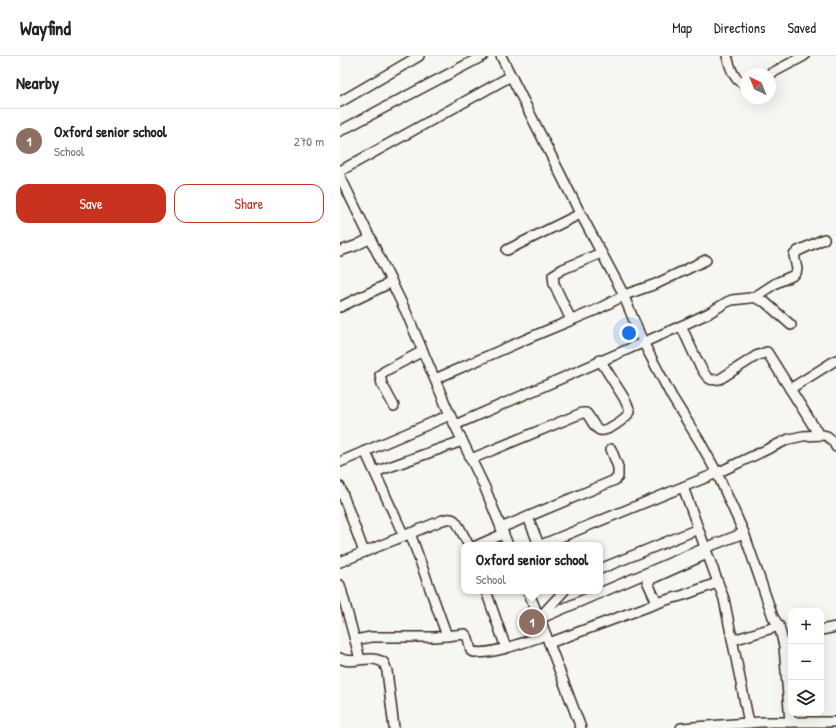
<!DOCTYPE html>
<html lang="en">
<head>
<meta charset="utf-8">
<style>
  body { margin:0; font-family:"Patrick Hand",sans-serif; background:#f6f6f6; color:#222 }
  .controls { position:absolute; right:12px; bottom:12px; display:grid; overflow:hidden; border-radius:8px; box-shadow:0 4px 16px #0002 }
  .controls button { width:36px; height:36px; display:grid; place-items:center; padding:0; border:0; border-bottom:1px solid #e0e0e0; background:#fff; color:#222; font:20px sans-serif }
  .compass { position:absolute; left:400px; top:12px; width:36px; height:36px; border-radius:50%; background:#fff; box-shadow:0 4px 16px #0002; rotate:317deg }
  .you { position:absolute; left:289px; top:277px; width:14px; height:14px; margin:-10px; border:3px solid #fff; border-radius:50%; background:#1a73e8; box-shadow:0 0 0 6px #1a73e833 }
  .badge { display:grid; place-items:center; width:26px; height:26px; border-radius:50%; background:#c8321e; color:#fff; font-size:13px; font-weight:700 }
  .pin { position:absolute; translate:-50% -50%; border:2px solid #fff; box-shadow:0 1px 4px #0006 }
  .popup { position:absolute; left:121px; top:486px; width:142px; height:52px; box-sizing:border-box; display:grid; place-content:center; border-radius:8px; background:#fff; filter:drop-shadow(0 1px 3px #0005); font-size:13px; white-space:nowrap; color:#767676 }
  .popup b { font-size:15px; color:#222 }
  .popup::after { content:''; position:absolute; left:50%; top:100%; margin-left:-8px; border:8px solid transparent; border-top-color:#fff }
  .list { margin:0; padding:0; list-style:none }
  h2 { display:flex; justify-content:space-between; align-items:center; height:52px; margin:0; padding:0 16px; font-size:17px }
  h2 small { font-size:13px; font-weight:400; color:#767676 }
  .list li { display:grid; grid-template-columns:26px 1fr auto; gap:12px; align-items:center; box-sizing:border-box; height:64px; padding:0 16px; border-top:1px solid #e0e0e0 }
  .list b { display:block; font-size:15px; white-space:nowrap }
  .list p { margin:0; font-size:13px; white-space:nowrap; color:#767676 }
  .list em { font-size:13px; font-style:normal; color:#767676 }
  .actions { display:flex; gap:8px; padding:12px 16px }
  .actions a { flex:1; padding:9px 0; border:1px solid #c8321e; border-radius:12px; text-align:center; font-size:14px; color:#c8321e }
  .actions .main { background:#c8321e; color:#fff }
  .icon { flex:none; width:22px; height:22px; fill:none; stroke:currentColor; stroke-width:2; stroke-linecap:round; stroke-linejoin:round }
  .map { position:relative; flex:none; width:496px; height:672px; overflow:hidden }
  header { display:flex; align-items:center; gap:24px; box-sizing:border-box; height:56px; padding:0 20px; background:#fff; border-bottom:1px solid #e0e0e0 }
  header strong { font-size:19px }
  nav { display:flex; gap:22px; margin-inline-start:auto; font-size:14px }
  main { display:flex }
  aside { flex:1; background:#fff }
  .map>svg:first-child { display:block }
</style>
</head>
<body>
<header>
<strong>Wayfind</strong>
<nav><a>Map</a><a>Directions</a><a>Saved</a></nav>
</header>
<main>
<aside>
<h2>Nearby<small></small></h2>
<ul class="list">
<li><span class="badge" style="background:#8d6e63">1</span><div><b>Oxford senior school</b><p>School</p></div><em>270 m</em></li>
</ul>
<div class="actions"><a class="main">Save</a><a>Share</a></div>
</aside>
<div class="map">
<svg width="496" height="672" viewBox="0 0 496 672">
  <rect width="100%" height="100%" fill="#f6f6f2"/>
  <filter id="ink" filterUnits="userSpaceOnUse"><feTurbulence type="fractalNoise" baseFrequency=".025" numOctaves="2"/><feDisplacementMap in="SourceGraphic" scale="8" xChannelSelector="R" yChannelSelector="G"/><feConvolveMatrix kernelMatrix="1 2 1 2 8 2 1 2 1" color-interpolation-filters="sRGB"/></filter>
  <g filter="url(#ink)">
    <path fill="#e1e0ec" d="M 196,561 L 199,568 L 195,570 L 196,572 L 188,575 L 184,565 Z"/>
    <g fill="none" stroke-linecap="round" stroke-linejoin="round">
      <g stroke="#3b2a1e" stroke-width="12">
        <g id="minor">
          <path d="M 161,0 L 237,151 L 284,239"/>
          <path d="M 387,0 C 390,10 394,27 406,28"/>
          <path d="M 430,18 L 464,0"/>
          <path d="M 0,46 L 79,0"/>
          <path d="M 0,75 L 143,0"/>
          <path d="M 0,115 L 171,20"/>
          <path d="M 0,120 L 67,258 L 110,359 L 145,432 L 168,489"/>
          <path d="M 167,194 L 240,158"/>
          <path d="M 0,195 L 15,190 L 31,182"/>
          <path d="M 281,241 L 285,243 L 303,286 L 332,341 L 360,386 L 377,417 L 404,477 L 433,561 L 439,570 L 444,590 L 450,666"/>
          <path d="M 413,241 L 425,246 L 451,269"/>
          <path d="M 0,251 L 52,226"/>
          <path d="M 231,264 L 214,228 L 213,219 L 223,213 L 261,197"/>
          <path d="M 341,270 C 346,279 362,320 370,323 C 373,325 377,323 380,323 L 416,300 L 427,296 L 479,379"/>
          <path d="M 95,323 L 191,281 L 256,254 L 287,238 L 316,228 L 366,204"/>
          <path d="M 450,333 L 496,304"/>
          <path d="M 54,350 L 42,328 L 40,319 L 45,315 L 83,295"/>
          <path d="M 115,369 L 341,270 L 369,257 L 387,246 L 392,244 L 410,242 L 416,240 L 436,227 L 452,220 L 456,217 L 457,213 L 454,199 L 458,195 L 484,183"/>
          <path d="M 25,395 L 64,480"/>
          <path d="M 131,403 L 242,357 L 246,357 C 251,362 253,370 258,373 C 264,379 287,362 290,355 L 284,342 L 260,304"/>
          <path d="M 0,406 L 110,359"/>
          <path d="M 35,416 L 122,385"/>
          <path d="M 0,431 L 24,496"/>
          <path d="M 343,431 L 384,543 L 409,667"/>
          <path d="M 188,461 L 199,489"/>
          <path d="M 161,472 L 275,424 L 278,421 L 278,411 L 271,393"/>
          <path d="M 70,477 L 107,580"/>
          <path d="M 138,489 L 163,478"/>
          <path d="M 201,489 L 377,417 L 449,383 L 463,380 L 483,379 L 487,380 L 493,385 L 496,391"/>
          <path d="M 0,506 L 98,466 C 102,464 109,461 114,464 C 118,466 125,484 129,489"/>
          <path d="M 260,513 L 358,473"/>
          <path d="M 0,529 L 20,603"/>
          <path d="M 146,535 L 166,592"/>
          <path d="M 188,535 L 203,571 L 241,672"/>
          <path d="M 317,547 L 307,525 L 367,498"/>
          <path d="M 199,562 L 224,535"/>
          <path d="M 199,563 L 365,492 L 404,477"/>
          <path d="M 481,574 L 496,571"/>
          <path d="M 15,584 L 31,581 L 95,581 L 125,578 L 128,582 L 131,595 C 146,602 190,584 206,579"/>
          <path d="M 393,584 L 439,570"/>
          <path d="M 209,587 L 323,545 L 344,539 L 377,527"/>
          <path d="M 0,602 C 12,610 30,597 44,607 L 47,615 L 54,672"/>
          <path d="M 341,672 L 421,666 L 496,666"/>
        </g>
      </g>
      <use href="#minor" stroke="#f6f6f2" stroke-width="9"/>
    </g>
  </g>
</svg>
<div class="controls">
<button>+</button>
<button>−</button>
<button><svg class="icon" aria-label="layers" viewBox="0 0 24 24"><path d="M12 4l9 5-9 5-9-5zM3 14l9 5 9-5"/></svg></button>
</div>
<svg class="compass" viewBox="-18 -18 36 36"><path d="M0-13l5 13h-10z" fill="#e53935"/><path d="M0 13l5-13h-10z" fill="#767676"/></svg>
<div class="you"></div>
<div class="pin badge" style="left:192px;top:566px;background:#8d6e63">1</div>
<div class="popup"><b>Oxford senior school</b>School</div>
</div>
</main>
</body>
</html>
